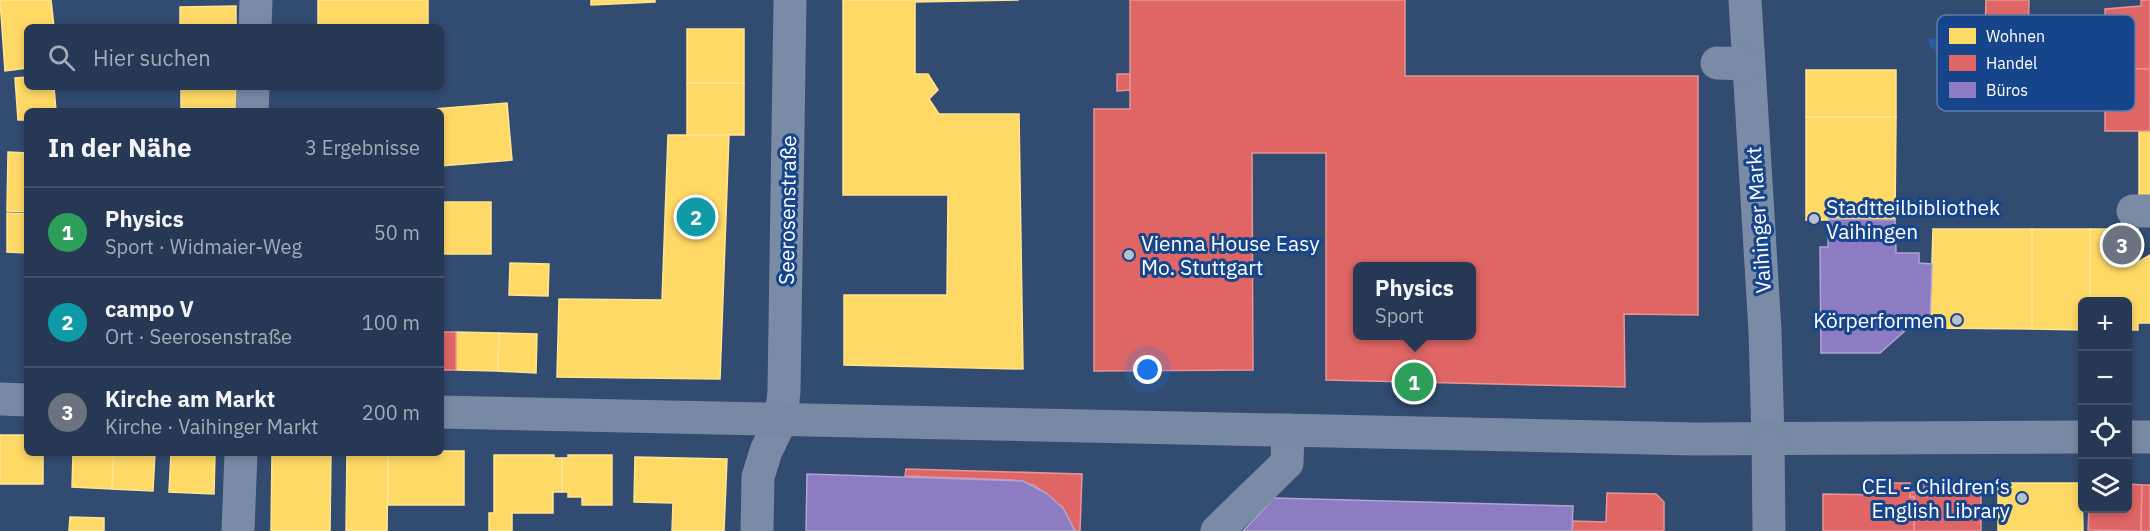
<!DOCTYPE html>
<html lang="de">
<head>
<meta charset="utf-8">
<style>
  body { margin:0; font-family:"IBM Plex Sans",sans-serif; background:#32435e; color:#f1f3f6 }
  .controls { position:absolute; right:18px; bottom:18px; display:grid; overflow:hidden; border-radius:9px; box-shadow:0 3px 9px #0003 }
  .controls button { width:54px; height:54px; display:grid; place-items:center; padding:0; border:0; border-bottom:2px solid #42526b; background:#263854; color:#f1f3f6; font:30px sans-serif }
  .you { position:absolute; left:1148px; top:370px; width:21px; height:21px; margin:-15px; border:4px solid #fff; border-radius:50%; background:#1a73e8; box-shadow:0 0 0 9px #1a73e833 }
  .badge { display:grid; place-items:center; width:39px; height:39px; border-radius:50%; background:#8abfa5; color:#fff; font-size:20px; font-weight:700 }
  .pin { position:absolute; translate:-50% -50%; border:3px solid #fff; box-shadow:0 2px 6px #0006 }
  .popup { position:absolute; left:1353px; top:262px; width:123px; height:78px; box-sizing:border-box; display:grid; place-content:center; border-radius:9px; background:#263854; filter:drop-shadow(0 2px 4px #0005); font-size:20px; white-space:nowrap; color:#a4acb8 }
  .popup b { font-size:22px; color:#f1f3f6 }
  .popup::after { content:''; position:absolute; left:50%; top:100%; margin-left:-12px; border:12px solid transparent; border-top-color:#263854 }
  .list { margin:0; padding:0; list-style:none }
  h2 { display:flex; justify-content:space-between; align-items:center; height:78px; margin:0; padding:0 24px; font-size:26px }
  h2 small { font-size:20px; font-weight:400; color:#a4acb8 }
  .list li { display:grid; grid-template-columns:39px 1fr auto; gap:18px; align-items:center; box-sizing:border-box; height:90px; padding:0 24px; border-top:2px solid #42526b }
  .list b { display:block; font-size:22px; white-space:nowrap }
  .list p { margin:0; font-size:20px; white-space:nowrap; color:#a4acb8 }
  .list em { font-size:20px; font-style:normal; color:#a4acb8 }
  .icon { flex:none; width:33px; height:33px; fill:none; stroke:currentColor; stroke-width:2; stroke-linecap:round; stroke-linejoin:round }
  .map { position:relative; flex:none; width:2150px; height:531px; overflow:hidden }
  .search { position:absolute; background:#263854; box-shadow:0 3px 9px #0003; left:24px; top:24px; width:420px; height:66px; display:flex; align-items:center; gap:15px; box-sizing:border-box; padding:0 21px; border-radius:9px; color:#a4acb8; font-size:22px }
  .panel { position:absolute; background:#263854; box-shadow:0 3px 9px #0003; left:24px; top:108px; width:420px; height:348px; border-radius:9px }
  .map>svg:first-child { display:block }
</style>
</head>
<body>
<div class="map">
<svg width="2150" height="531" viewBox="0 0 2150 531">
  <rect width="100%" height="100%" fill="#324b70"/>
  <path fill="#2a5ba2" d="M 1985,34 L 2031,34 L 2031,56 C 2014,56 1995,54 1994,77 L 1958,76 L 1929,45 L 1929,38 L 1985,38 Z"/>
  <g fill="#ffd966" stroke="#ffe494" stroke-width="1.5">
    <path d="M 0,0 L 51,0 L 54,27 L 27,27 L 27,68 L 5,71 Z"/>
    <rect x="318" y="0" width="110" height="27"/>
    <path d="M 591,0 L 655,0 L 655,2 L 591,5 Z"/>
    <path d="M 843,0 L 1019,0 L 915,2 L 915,74 L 928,74 L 938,90 L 929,99 L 939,114 L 1019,114 L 1023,369 L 844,365 L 844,295 L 947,295 L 948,195 L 843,195 Z"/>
    <path d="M 236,6 L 236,27 L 180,27 L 180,7 Z"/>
    <rect x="687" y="29" width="57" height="54"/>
    <rect x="1806" y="70" width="90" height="47"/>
    <path d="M 27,77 L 27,87 L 54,87 L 56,111 L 27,111 L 27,120 L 18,120 L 15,78 Z"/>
    <rect x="687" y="83" width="57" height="52"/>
    <rect x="181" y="87" width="55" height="21"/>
    <path d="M 507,103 L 512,160 L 441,166 L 441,111 L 421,110 Z"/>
    <rect x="301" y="109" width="62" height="2"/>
    <path d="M 1806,117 L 1896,117 L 1895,220 L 1806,220 Z"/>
    <rect x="2139" y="131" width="11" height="69"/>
    <path d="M 668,135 L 729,135 L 720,379 L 557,377 L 559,299 L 662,300 Z"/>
    <path d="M 8,152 L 27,153 L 27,212 L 7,211 Z"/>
    <rect x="441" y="202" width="50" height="52"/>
    <path d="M 7,213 L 27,214 L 27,253 L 7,252 Z"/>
    <path d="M 1933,229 L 2032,229 L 2032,329 L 1930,328 Z"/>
    <path d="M 2032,229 L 2090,229 L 2090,302 L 2082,302 L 2082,330 L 2032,329 Z"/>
    <path d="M 2090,229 L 2138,229 L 2139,266 L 2141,260 L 2150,255 L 2150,323 L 2138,323 L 2138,330 L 2128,330 L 2128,302 L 2090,302 Z"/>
    <path d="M 510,263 L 549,264 L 548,296 L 509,295 Z"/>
    <path d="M 456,332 L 499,333 L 498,371 L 456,370 Z"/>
    <path d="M 499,333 L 537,334 L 536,373 L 498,371 Z"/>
    <path d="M 0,435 L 27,435 L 27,453 L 43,453 L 43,484 L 0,484 Z"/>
    <path d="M 441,451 L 464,451 L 464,505 L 388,505 L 388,453 Z"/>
    <path d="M 73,453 L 114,453 L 112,489 L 72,487 Z"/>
    <path d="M 114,453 L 155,453 L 153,491 L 112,489 Z"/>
    <path d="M 171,453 L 215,453 L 214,494 L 169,492 Z"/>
    <path d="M 272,453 L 331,453 L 330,531 L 271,531 Z"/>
    <path d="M 347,453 L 388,453 L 387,531 L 346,531 Z"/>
    <path d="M 494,455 L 554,455 L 554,458 L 562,458 L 562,492 L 553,492 L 553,513 L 512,513 L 512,531 L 489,531 L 489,513 L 494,513 Z"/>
    <path d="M 568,455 L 612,455 L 612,505 L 582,505 L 582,497 L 568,497 L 568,492 L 562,492 L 562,458 L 568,458 Z"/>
    <path d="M 635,457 L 727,459 L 724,531 L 672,531 L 673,503 L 634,502 Z"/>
    <path d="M 1998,483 L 2082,483 L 2083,531 L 1998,531 Z"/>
    <path d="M 70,517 L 104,518 L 104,531 L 69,531 Z"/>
  </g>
  <g fill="#e06666" stroke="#e99494" stroke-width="1.5" fill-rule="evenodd">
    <path d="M 1130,0 L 1405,0 L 1405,76 L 1698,76 L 1698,315 L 1624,314 L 1625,387 L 1326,380 L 1326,153 L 1252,153 L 1253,370 L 1094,371 L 1094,109 L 1130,109 ZM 1357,266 L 1471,266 L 1471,336 L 1357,336 Z"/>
    <path d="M 1986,0 L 2029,0 L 2028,34 L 1985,35 Z"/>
    <path d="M 2141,0 L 2150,0 L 2150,69 L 2105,68 L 2105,9 L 2141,6 Z"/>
    <path d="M 2105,68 L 2150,69 L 2150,131 L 2105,131 Z"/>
    <path d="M 1117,74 L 1130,74 L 1130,90 L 1117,91 Z"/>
    <rect x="441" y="332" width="15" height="38"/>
    <path d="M 906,469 L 1082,474 L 1080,531 L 1075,531 L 1063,508 L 1034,485 L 1013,480 L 905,476 Z"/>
    <path d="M 1924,482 L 1981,482 L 1981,531 L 1914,531 L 1914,497 L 1910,497 L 1910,492 L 1924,492 Z"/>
    <path d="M 1886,483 L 1910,483 L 1910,497 L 1914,497 L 1914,531 L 1823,531 L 1823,494 L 1886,495 Z"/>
    <path d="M 2128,484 L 2142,485 L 2141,531 L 2088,530 L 2089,508 L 2128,508 Z"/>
    <path d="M 2142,485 L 2150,485 L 2150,531 L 2141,531 Z"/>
    <path d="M 1607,493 L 1656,494 L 1664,502 L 1664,531 L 1572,531 L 1573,521 L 1606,522 Z"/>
  </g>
  <g fill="#8e7cc3" stroke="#b0a3d5" stroke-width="1.5">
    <path d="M 1829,219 L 1895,220 L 1896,253 L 1919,253 L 1919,263 L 1932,264 L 1930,322 L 1916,321 L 1880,353 L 1821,353 L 1820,247 L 1828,247 Z"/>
    <path d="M 807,474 L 1023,481 L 1046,493 L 1063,508 L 1075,531 L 806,531 Z"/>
    <path d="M 1274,498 L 1573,506 L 1572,531 L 1243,531 Z"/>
  </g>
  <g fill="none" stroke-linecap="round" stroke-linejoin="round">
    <g stroke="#798ba5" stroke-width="33">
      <path d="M 1745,0 L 1765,331 L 1768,440"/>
      <path d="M 255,27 L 256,0"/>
      <path d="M 1717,63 L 1748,64"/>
      <path d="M 252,111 L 253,87"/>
      <path d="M 2133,211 L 2150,211"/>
      <path d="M 238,531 L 241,453"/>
      <path d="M 757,531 L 758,477 L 766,451 L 781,420 L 784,391 L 790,0"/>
      <path d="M 1217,531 L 1287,463 L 1288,430"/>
    </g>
    <g stroke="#7889a3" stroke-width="33">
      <path d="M 0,399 L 27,400"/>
      <path d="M 441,412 L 1695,439 L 2082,437"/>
      <path d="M 2128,437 L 2150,437"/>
      <path d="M 1768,440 L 1769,531"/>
    </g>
  </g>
  <g fill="#b7c0cd" stroke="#17458b" stroke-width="2">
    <circle cx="1814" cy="219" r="6"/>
    <circle cx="1129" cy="255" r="6"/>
    <circle cx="1957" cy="320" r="6"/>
    <circle cx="2022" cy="498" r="6"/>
  </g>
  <g text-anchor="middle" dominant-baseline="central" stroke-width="6" stroke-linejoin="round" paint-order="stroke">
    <g font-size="21" fill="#fff" stroke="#17458b" text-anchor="start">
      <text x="1826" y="207">Stadtteilbibliothek<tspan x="1826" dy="24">Vaihingen</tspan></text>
      <text x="1141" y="243">Vienna House Easy<tspan x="1141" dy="24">Mo. Stuttgart</tspan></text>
      <text x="1945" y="320" text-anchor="end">Körperformen</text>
      <text x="2010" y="486" text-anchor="end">CEL - Children‘s<tspan x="2010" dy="24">English Library</tspan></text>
    </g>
    <g font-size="21" fill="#fff" stroke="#17458b">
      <text transform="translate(787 210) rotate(-89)">Seerosenstraße</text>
      <text transform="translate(1758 220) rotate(-94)">Vaihinger Markt</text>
    </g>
  </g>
  <rect x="1937" y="15" width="198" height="96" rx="9" fill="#17458b" stroke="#5d7dae" stroke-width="1.5"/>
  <rect x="1949" y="28" width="27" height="16" fill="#ffd966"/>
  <rect x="1949" y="55" width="27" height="16" fill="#e06666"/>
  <rect x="1949" y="82" width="27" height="16" fill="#8e7cc3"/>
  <g font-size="16" fill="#fff">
    <text x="1986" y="42">Wohnen</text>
    <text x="1986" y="69">Handel</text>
    <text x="1986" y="96">Büros</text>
  </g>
</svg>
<div class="controls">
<button>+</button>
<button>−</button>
<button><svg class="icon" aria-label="locate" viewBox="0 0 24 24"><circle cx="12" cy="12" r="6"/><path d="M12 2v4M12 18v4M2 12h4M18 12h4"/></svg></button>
<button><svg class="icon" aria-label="layers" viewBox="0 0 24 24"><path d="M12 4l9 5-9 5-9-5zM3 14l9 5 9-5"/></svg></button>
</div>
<div class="you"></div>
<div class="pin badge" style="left:1414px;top:382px;background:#2e9e5b">1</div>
<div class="popup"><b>Physics</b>Sport</div>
<div class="pin badge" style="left:696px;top:217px;background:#0f9aa8">2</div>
<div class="pin badge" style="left:2122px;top:245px;background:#6b7280">3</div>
<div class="search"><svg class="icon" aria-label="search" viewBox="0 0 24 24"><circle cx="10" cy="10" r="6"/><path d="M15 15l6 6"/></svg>Hier suchen</div>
<section class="panel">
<h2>In der Nähe<small>3 Ergebnisse</small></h2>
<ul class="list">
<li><span class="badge" style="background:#2e9e5b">1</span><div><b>Physics</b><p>Sport · Widmaier-Weg</p></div><em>50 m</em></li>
<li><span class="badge" style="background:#0f9aa8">2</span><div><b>campo V</b><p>Ort · Seerosenstraße</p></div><em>100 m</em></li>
<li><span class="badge" style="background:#6b7280">3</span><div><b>Kirche am Markt</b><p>Kirche · Vaihinger Markt</p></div><em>200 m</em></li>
</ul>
</section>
</div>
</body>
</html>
